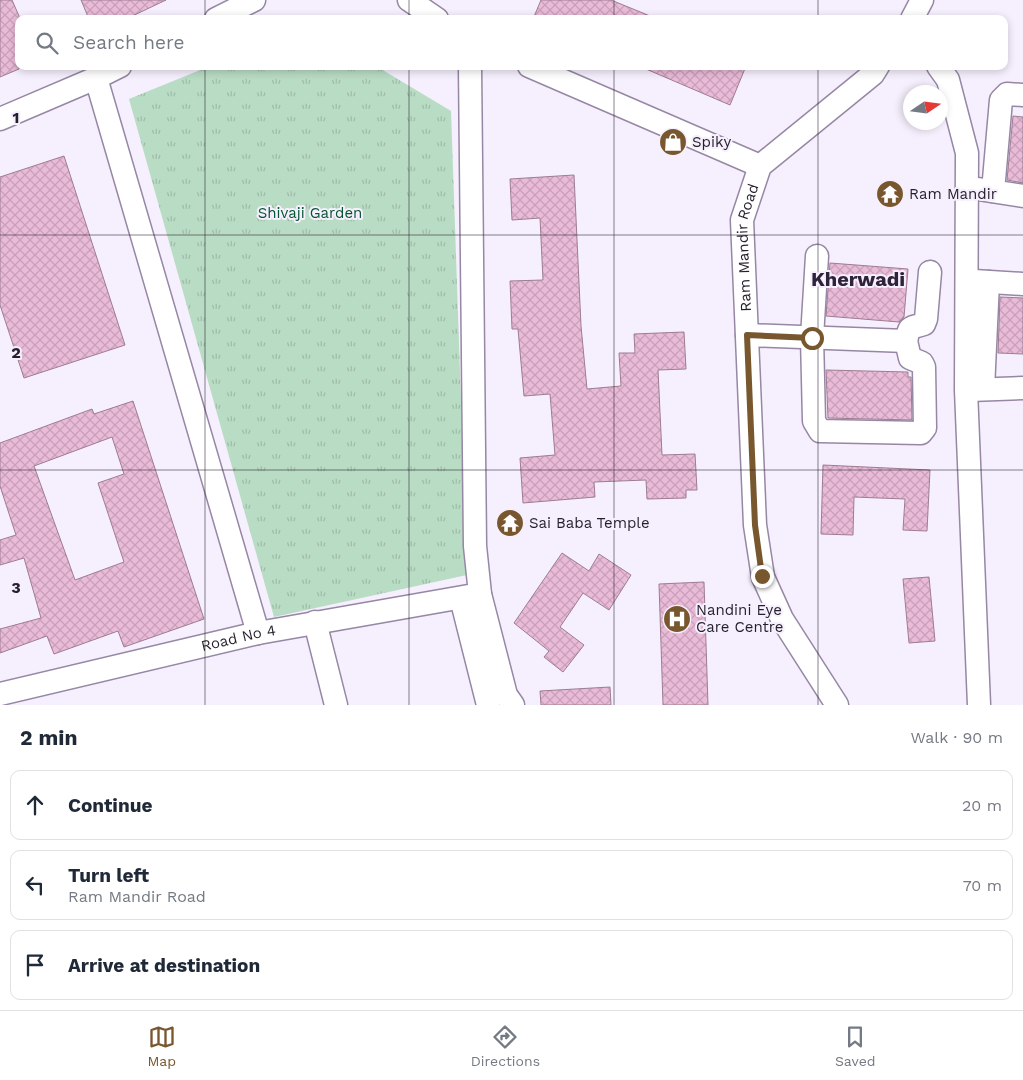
<!DOCTYPE html>
<html lang="en">
<head>
<meta charset="utf-8">
<style>
  body { margin:0; font-family:"Work Sans",sans-serif; background:#f6f6f7; color:#1f2937 }
  .compass { position:absolute; left:903px; top:85px; width:45px; height:45px; border-radius:50%; background:#fff; box-shadow:0 2px 8px #0003; rotate:77deg }
  .stop { position:absolute; width:15px; height:15px; margin:-11px; border:4px solid #78562e; border-radius:50%; background:#fff }
  .stop.end { background:#78562e; border-color:#fff; box-shadow:0 1px 5px #0008 }
  .list { margin:0; padding:0; list-style:none }
  h2 { display:flex; justify-content:space-between; align-items:center; height:65px; margin:0; padding:0 20px; font-size:21px }
  h2 small { font-size:16px; font-weight:400; color:#747a83 }
  .list li { display:grid; grid-template-columns:32px 1fr auto; gap:15px; align-items:center; box-sizing:border-box; height:70px; margin:0 10px 10px; padding:0 10px; border:1px solid #e0e1e3; border-radius:10px }
  .list b { display:block; font-size:19px; white-space:nowrap }
  .list p { margin:0; font-size:16px; white-space:nowrap; color:#747a83 }
  .list em { font-size:16px; font-style:normal; color:#747a83 }
  .icon { flex:none; width:28px; height:28px; fill:none; stroke:currentColor; stroke-width:2; stroke-linecap:round; stroke-linejoin:round }
  .map { position:relative; flex:none; width:1023px; height:705px; overflow:hidden }
  .search { position:absolute; background:#fff; box-shadow:0 2px 8px #0003; left:15px; right:15px; top:15px; height:55px; display:flex; align-items:center; gap:12px; box-sizing:border-box; padding:0 18px; border-radius:10px; color:#747a83; font-size:19px }
  .sheet { height:305px; background:#fff }
  nav { display:flex; justify-content:space-around; align-items:center; box-sizing:border-box; height:70px; border-top:1px solid #e0e1e3; background:#fff; font-size:14px; color:#747a83 }
  nav a { display:grid; justify-items:center; gap:2px }
  nav .on { color:#78562e }
  .map>svg:first-child { display:block }
</style>
</head>
<body>
<div class="map">
<svg width="1023" height="705" viewBox="0 0 1023 705">
  <defs>
    <pattern id="park-tufts" width="24" height="20" patternUnits="userSpaceOnUse" patternTransform="scale(1.25)"><rect width="24" height="20" fill="#b9dcc4"/><path d="M3 7l-1-3M5 7V3M7 7l1-3M15 17l-1-3M17 17v-4M19 17l1-3" fill="none" stroke="#9fbca9"/></pattern>
    <pattern id="building-cross-hatch" width="8" height="8" patternUnits="userSpaceOnUse" patternTransform="scale(1.25)"><rect width="8" height="8" fill="#eabbd8"/><path d="M0 0l8 8M0 8l8-8" fill="none" stroke="#c9a0ba"/></pattern>
  </defs>
  <rect width="100%" height="100%" fill="#f6effd"/>
  <path fill="url(#park-tufts)" d="M 210,66 L 376,66 L 451,111 L 467,575 L 274,617 L 129,99 Z"/>
  <g fill="url(#building-cross-hatch)" stroke="#9d7d90" fill-rule="evenodd">
    <path d="M 0,0 L 12,0 L 19,16 L 19,69 L 0,77 Z"/>
    <path d="M 81,0 L 166,0 L 126,19 L 89,19 Z"/>
    <path d="M 541,0 L 611,0 L 655,18 L 533,19 Z"/>
    <path d="M 639,66 L 746,66 L 730,105 Z"/>
    <path d="M 1013,116 L 1023,117 L 1023,183 L 1007,180 Z"/>
    <path d="M 64,156 L 125,345 L 24,378 L 0,305 L 0,177 Z"/>
    <path d="M 574,175 L 581,326 L 587,389 L 621,386 L 619,353 L 635,353 L 634,334 L 684,332 L 686,369 L 658,370 L 662,455 L 695,454 L 697,490 L 686,490 L 686,498 L 647,499 L 646,480 L 594,482 L 595,497 L 523,503 L 520,458 L 555,455 L 550,394 L 524,396 L 518,329 L 512,329 L 510,281 L 543,280 L 540,218 L 512,220 L 510,179 Z"/>
    <path d="M 830,263 L 908,269 L 904,317 L 899,322 L 826,316 Z"/>
    <path d="M 1000,297 L 1023,298 L 1023,354 L 998,353 Z"/>
    <path d="M 826,370 L 908,372 L 908,377 L 911,377 L 912,420 L 828,418 Z"/>
    <path d="M 133,401 L 204,619 L 124,647 L 118,631 L 54,654 L 47,636 L 0,653 L 0,629 L 41,618 L 24,558 L 0,565 L 0,540 L 16,535 L 0,486 L 0,443 L 92,409 L 94,414 ZM 112,437 L 124,474 L 98,483 L 124,562 L 75,580 L 34,466 Z"/>
    <path d="M 823,465 L 930,470 L 927,531 L 903,530 L 905,499 L 854,497 L 853,535 L 821,534 Z"/>
    <path d="M 562,553 L 589,571 L 599,554 L 631,575 L 609,610 L 583,593 L 560,627 L 584,645 L 563,672 L 544,657 L 549,651 L 514,623 Z"/>
    <path d="M 929,577 L 935,641 L 909,643 L 903,579 Z"/>
    <path d="M 704,582 L 708,705 L 663,705 L 659,584 Z"/>
    <path d="M 610,687 L 611,705 L 541,705 L 540,691 Z"/>
  </g>
  <g fill="none" stroke-linecap="round" stroke-linejoin="round">
    <g stroke="#9687a5" stroke-width="25">
      <g id="minor">
        <path d="M 409,0 L 437,19"/>
        <path d="M 216,19 L 254,0"/>
        <path d="M 912,19 L 922,0"/>
        <path d="M 470,66 L 475,546 L 480,594 L 506,695 L 513,705"/>
        <path d="M 529,66 L 760,166"/>
        <path d="M 938,66 L 948,80 L 967,153 L 966,390 L 979,705"/>
        <path d="M 96,78 L 258,633"/>
        <path d="M 0,119 L 96,78 L 120,66"/>
        <path d="M 978,189 L 1023,196"/>
        <path d="M 993,191 L 1001,100 L 1007,94 L 1023,95"/>
        <path d="M 817,256 L 812,337 L 814,421 L 820,431 L 921,433 L 925,428 L 924,367 L 922,363 L 910,358 L 906,341"/>
        <path d="M 974,281 L 1023,284"/>
        <path d="M 747,335 L 906,341 C 910,324 909,329 924,324 L 926,319 L 930,272"/>
        <path d="M 983,389 L 988,282"/>
        <path d="M 970,390 L 1023,388"/>
        <path d="M 461,598 L 488,705"/>
        <path d="M 315,622 L 336,705"/>
        <path id="s1" d="M 0,694 L 258,633 L 480,594"/>
        <path id="s2" d="M 837,705 L 782,619 L 763,577 L 755,525 L 742,220 L 760,166 L 873,74 L 878,66"/>
      </g>
    </g>
    <use href="#minor" stroke="#fff" stroke-width="22"/>
  </g>
  <g fill="none" stroke-linecap="round" stroke-linejoin="round">
    <path stroke="#78562e" stroke-width="6" d="M 762,576 L 755,525 L 747,335 L 812,338"/>
  </g>
  <path fill="none" stroke="#251f2b" stroke-width="1" stroke-opacity="0.55" d="M 205,0 L 205,19M 409,0 L 409,19M 614,0 L 614,19M 818,0 L 818,19M 205,66 L 205,705M 409,66 L 409,705M 614,66 L 614,705M 818,66 L 818,705M 0,235 L 1023,235M 0,470 L 1023,470"/>
  <defs>
    <g id="shop-disc" transform="scale(1.4375)"><circle r="9.5" fill="#78562e" stroke="#f6effd"/><path d="M-5-2.5h2.3a2.7 3.5 0 0 1 5.4 0H5L5.5 6h-11ZM-1.5-2.5h3a1.5 2.3 0 0 0-3 0Z" fill="#fff"/></g>
    <g id="temple-disc" transform="scale(1.4375)"><circle r="9.5" fill="#78562e" stroke="#f6effd"/><path d="M0-6L5-2H3V0L6.5 2.5H4V6H1.5V3h-3V6H-4V2.5H-6.5L-3 0V-2H-5Z" fill="#fff"/></g>
    <g id="hospital-disc" transform="scale(1.4375)"><circle r="9.5" fill="#78562e" stroke="#f6effd"/><path d="M-5-5h3v3.5h4V-5h3V5h-3V1.5h-4V5h-3Z" fill="#fff"/></g>
  </defs>
  <g fill-rule="evenodd">
    <use href="#shop-disc" x="673" y="142"/>
    <use href="#temple-disc" x="890" y="194"/>
    <use href="#temple-disc" x="510" y="523"/>
    <use href="#hospital-disc" x="677" y="619"/>
  </g>
  <g text-anchor="middle" dominant-baseline="central" stroke-width="4" stroke-linejoin="round" paint-order="stroke">
    <g font-size="15" fill="#251f2b" stroke="#f6effd" text-anchor="start">
      <text x="692" y="142">Spiky</text>
      <text x="909" y="194">Ram Mandir</text>
      <text x="529" y="523">Sai Baba Temple</text>
      <text x="696" y="610">Nandini Eye<tspan x="696" dy="17">Care Centre</tspan></text>
    </g>
    <g font-size="15" fill="#045530" stroke="#f6effd">
      <text x="310" y="213">Shivaji Garden</text>
    </g>
    <g font-size="15" fill="#251f2b" stroke="#f6effd">
      <text stroke="none"><textPath href="#s2" startOffset="479">Ram Mandir Road</textPath></text>
      <text stroke="none"><textPath href="#s1" startOffset="245">Road No 4</textPath></text>
    </g>
    <g font-size="20" font-weight="bold" fill="#2f223b" stroke="#f6effd">
      <text x="858" y="279">Kherwadi</text>
    </g>
  </g>
  <g font-size="16" text-anchor="middle" font-weight="bold" fill="#251f2b" stroke="#f6effd" stroke-width="4" stroke-linejoin="round" paint-order="stroke">
    <text x="16" y="123">1</text>
    <text x="16" y="358">2</text>
    <text x="16" y="593">3</text>
  </g>
</svg>
<svg class="compass" viewBox="-18 -18 36 36"><path d="M0-13l5 13h-10z" fill="#e53935"/><path d="M0 13l5-13h-10z" fill="#747a83"/></svg>
<div class="stop" style="left:812px;top:338px"></div>
<div class="stop end" style="left:762px;top:576px"></div>
<div class="search"><svg class="icon" aria-label="search" viewBox="0 0 24 24"><circle cx="10" cy="10" r="6"/><path d="M15 15l6 6"/></svg>Search here</div>
</div>
<section class="sheet">
<h2>2 min<small>Walk · 90 m</small></h2>
<ul class="list">
<li><svg class="icon" aria-label="ahead" viewBox="0 0 24 24"><path d="M12 20V5M6 11l6-6 6 6"/></svg><div><b>Continue</b></div><em>20 m</em></li>
<li><svg class="icon" aria-label="left" viewBox="0 0 24 24"><path d="M17 20v-9H6M10 6l-5 5 5 5"/></svg><div><b>Turn left</b><p>Ram Mandir Road</p></div><em>70 m</em></li>
<li><svg class="icon" aria-label="arrive" viewBox="0 0 24 24"><path d="M6 21V4h12l-3 4 3 4H6"/></svg><div><b>Arrive at destination</b></div></li>
</ul>
</section>
<nav>
<a class="on"><svg class="icon" aria-label="map" viewBox="0 0 24 24"><path d="M3 6l6-2 6 2 6-2v14l-6 2-6-2-6 2zM9 4v14M15 6v14"/></svg>Map</a>
<a><svg class="icon" aria-label="directions" viewBox="0 0 24 24"><path d="M12 3l9 9-9 9-9-9zM9 14v-3h6M13 9l2 2-2 2"/></svg>Directions</a>
<a><svg class="icon" aria-label="saved" viewBox="0 0 24 24"><path d="M7 4h10v16l-5-4-5 4z"/></svg>Saved</a>
</nav>
</body>
</html>
